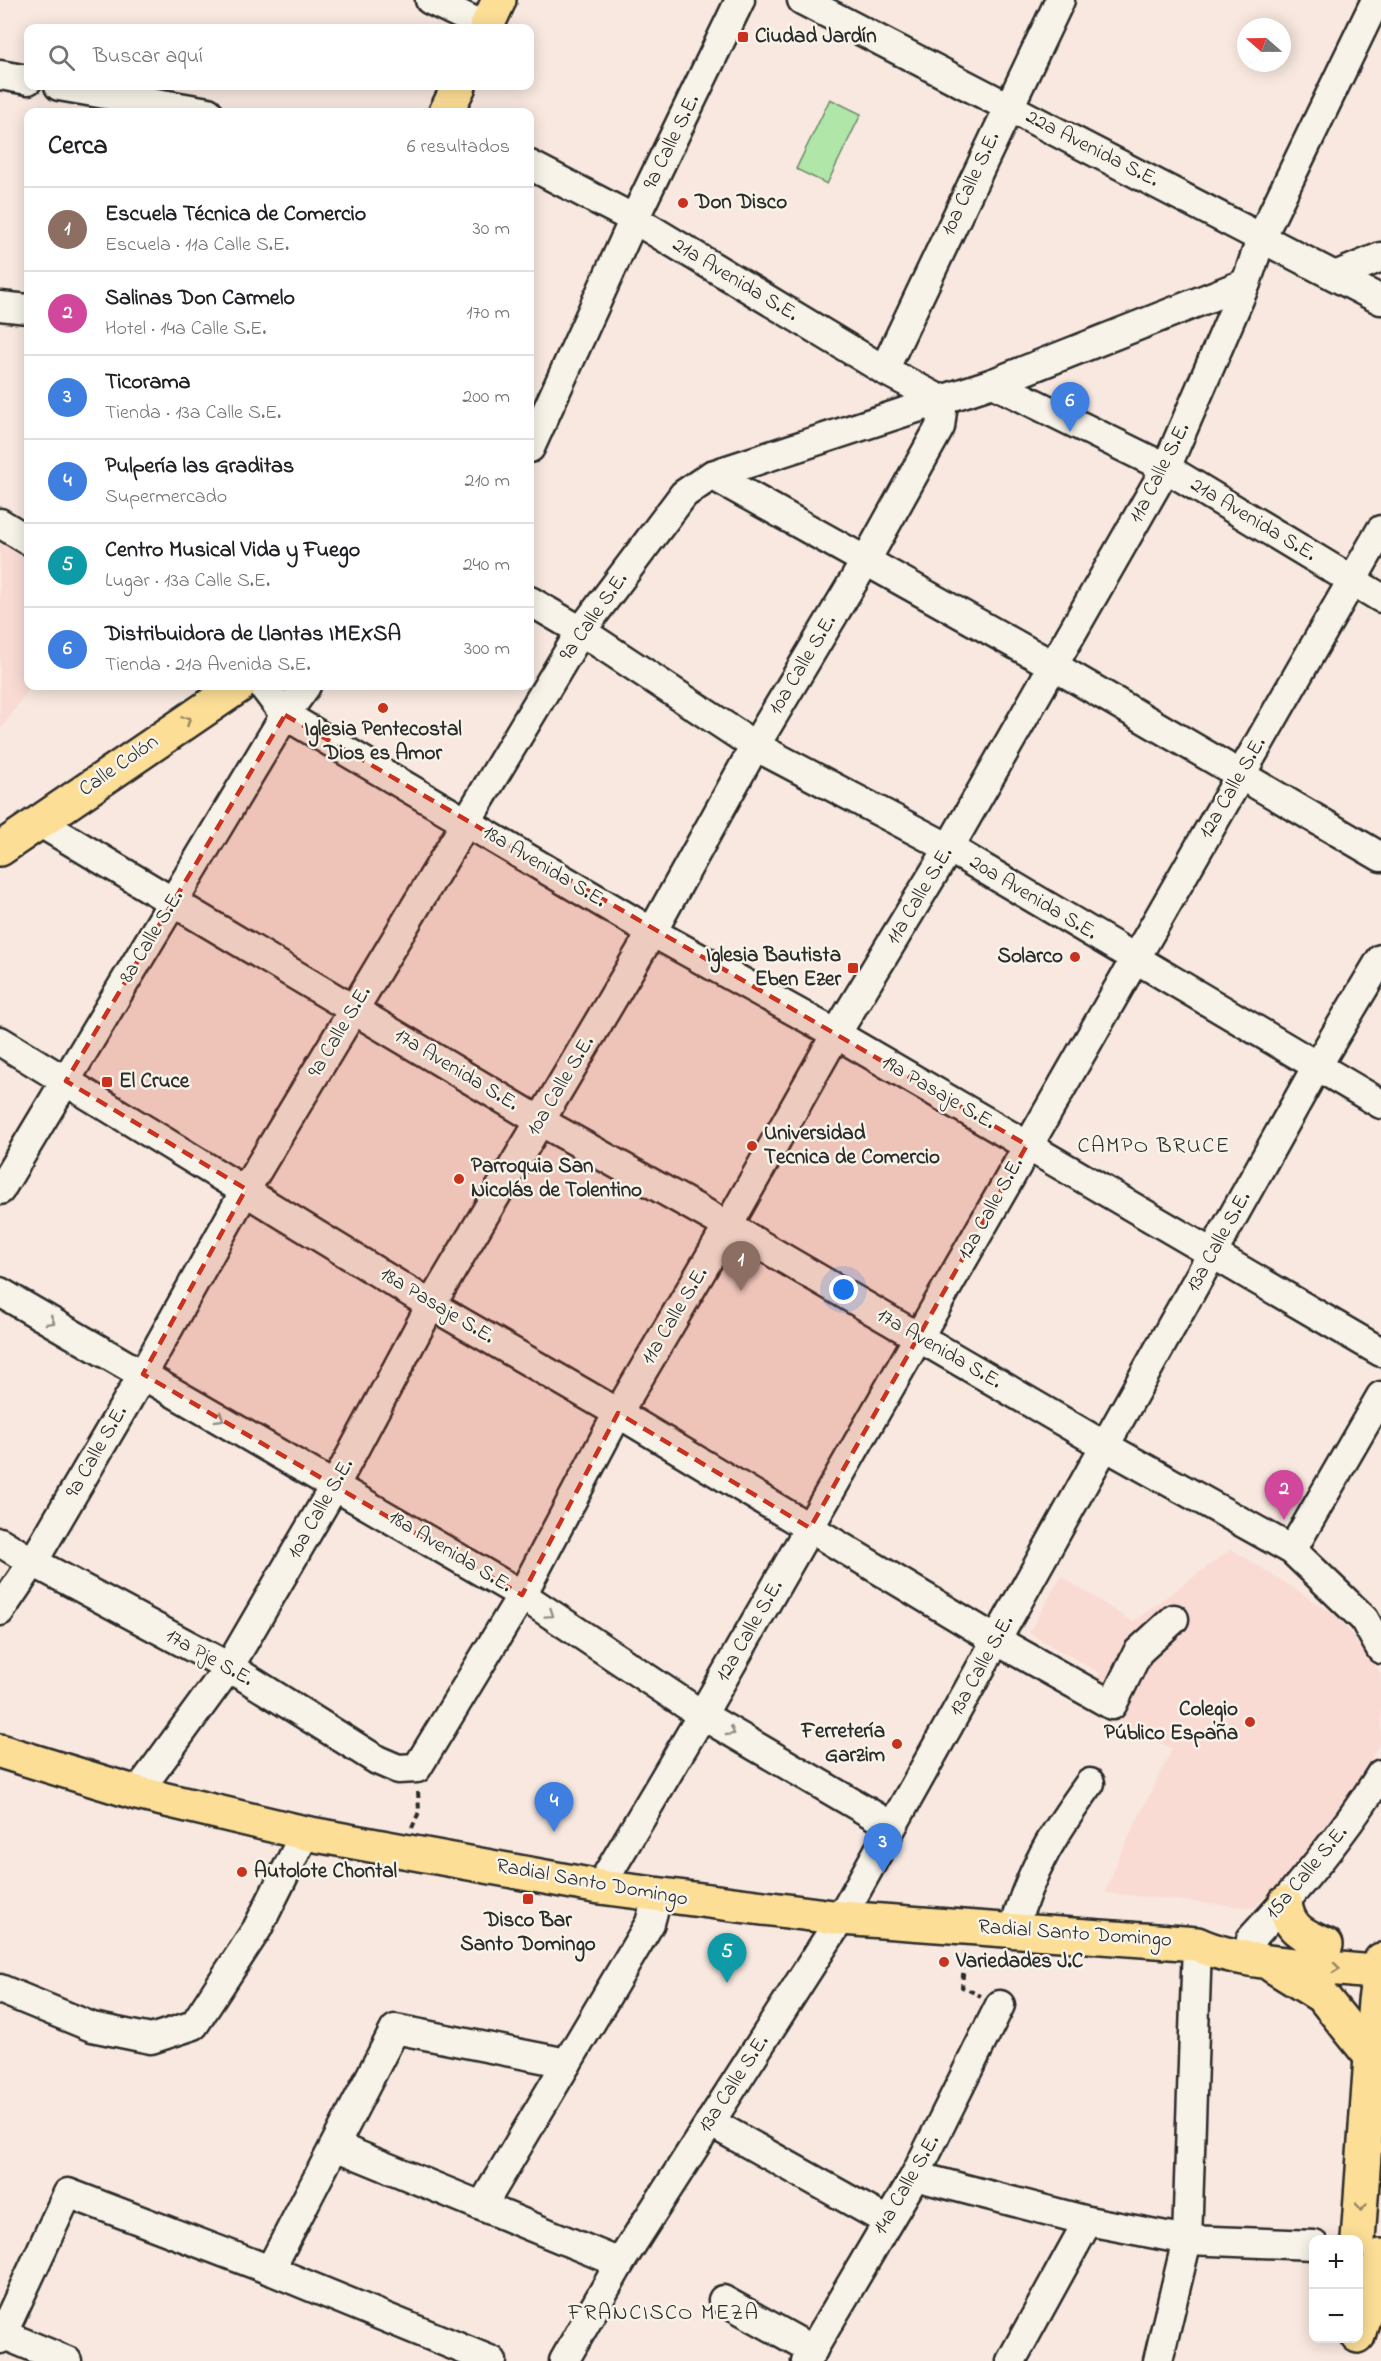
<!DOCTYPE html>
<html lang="es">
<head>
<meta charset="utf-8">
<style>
  body { margin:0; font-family:"Indie Flower",sans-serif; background:#f2f2f2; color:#202124 }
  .controls { position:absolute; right:18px; bottom:18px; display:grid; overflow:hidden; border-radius:12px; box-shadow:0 3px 15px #0003 }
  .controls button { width:54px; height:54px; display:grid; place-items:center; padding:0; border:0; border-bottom:2px solid #e0e0e0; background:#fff; color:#202124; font:30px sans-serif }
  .compass { position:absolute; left:1237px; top:18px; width:54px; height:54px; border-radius:50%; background:#fff; box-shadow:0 3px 15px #0003; rotate:290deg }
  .you { position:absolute; left:844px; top:1290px; width:21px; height:21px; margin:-15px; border:4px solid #fff; border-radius:50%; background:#1a73e8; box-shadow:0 0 0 9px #1a73e833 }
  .badge { display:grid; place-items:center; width:39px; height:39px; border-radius:50%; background:#0b8043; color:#fff; font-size:20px; font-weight:700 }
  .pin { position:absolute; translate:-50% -50px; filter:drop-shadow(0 2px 3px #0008) }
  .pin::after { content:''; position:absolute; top:32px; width:21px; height:18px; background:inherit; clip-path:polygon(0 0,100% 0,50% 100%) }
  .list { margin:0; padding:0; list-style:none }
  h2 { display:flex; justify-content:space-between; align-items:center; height:78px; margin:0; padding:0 24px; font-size:26px }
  h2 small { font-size:20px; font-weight:400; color:#757577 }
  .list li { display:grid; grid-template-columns:39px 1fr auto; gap:18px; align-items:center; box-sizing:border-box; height:84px; padding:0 24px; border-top:2px solid #e0e0e0 }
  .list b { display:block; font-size:22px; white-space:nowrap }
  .list p { margin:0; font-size:20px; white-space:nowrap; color:#757577 }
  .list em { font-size:20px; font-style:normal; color:#757577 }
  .icon { flex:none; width:33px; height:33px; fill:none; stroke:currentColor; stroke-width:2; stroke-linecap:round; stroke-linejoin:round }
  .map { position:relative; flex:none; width:1381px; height:2361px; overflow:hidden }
  .search { position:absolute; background:#fff; box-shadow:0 3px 15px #0003; left:24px; top:24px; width:510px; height:66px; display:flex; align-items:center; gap:15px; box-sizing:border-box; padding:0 21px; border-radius:12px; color:#757577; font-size:22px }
  .panel { position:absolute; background:#fff; box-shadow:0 3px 15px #0003; left:24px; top:108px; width:510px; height:582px; border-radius:12px }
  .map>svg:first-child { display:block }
</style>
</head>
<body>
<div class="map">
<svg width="1381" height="2361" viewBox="0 0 1381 2361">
  <rect width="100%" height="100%" fill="#f8e8df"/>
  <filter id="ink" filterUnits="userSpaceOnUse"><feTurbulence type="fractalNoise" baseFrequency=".0167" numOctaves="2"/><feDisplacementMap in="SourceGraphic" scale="12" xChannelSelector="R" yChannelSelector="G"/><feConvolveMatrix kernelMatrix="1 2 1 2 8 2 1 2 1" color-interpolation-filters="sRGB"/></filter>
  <g filter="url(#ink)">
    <g fill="#f9dbd4">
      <path d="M 0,536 L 28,553 L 28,686 L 32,686 L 0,730 Z"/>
      <path d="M 1231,1549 L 1338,1616 L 1381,1674 L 1381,1741 L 1325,1839 L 1254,1908 L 1105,1893 L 1120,1855 L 1172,1749 L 1082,1703 L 1100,1673 L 1029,1633 L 1061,1576 L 1133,1622 Z"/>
    </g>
    <path fill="#b0e6a8" stroke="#6e886a" stroke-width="1.5" d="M 830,99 L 861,114 L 827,184 L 796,169 Z"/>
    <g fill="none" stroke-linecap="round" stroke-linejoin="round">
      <g stroke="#2b2b2b" stroke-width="33">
        <g id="minor">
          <path d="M 430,0 L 486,27"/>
          <path d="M 802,0 L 1381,300"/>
          <path d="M 0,75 L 28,80"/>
          <path d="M 59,86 L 208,112"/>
          <path d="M 1335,276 L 1381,257"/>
          <path d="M 0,306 L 28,309"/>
          <path d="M 884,370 L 1060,0"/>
          <path d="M 993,383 L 1166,468 L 1381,598"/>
          <path d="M 530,448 L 634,219 L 740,0"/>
          <path d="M 712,475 L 1054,666 L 1381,857"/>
          <path d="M 0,523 L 28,540"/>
          <path d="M 530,601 L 581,631 L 755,746 L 949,848 L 1381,1104"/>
          <path d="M 263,686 L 285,715 L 652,932 L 836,1034 L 1381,1352"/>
          <path d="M 39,822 L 540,1121 L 728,1226 L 1105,1446 L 1292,1550 L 1364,1619 L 1381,1649"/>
          <path d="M 0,1041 L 431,1305 L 618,1413 L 996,1640 L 1112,1705 L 1138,1652 L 1174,1619"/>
          <path d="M 0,1190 L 285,715 L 306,686"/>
          <path d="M 0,1292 L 522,1595 L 702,1715 L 892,1826"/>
          <path d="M 0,1542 L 33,1562 L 229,1667 L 377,1760 L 398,1769 L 417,1768 L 522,1595 L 618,1413 L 728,1226 L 836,1034 L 949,848 L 1166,468 L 1246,283 L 1262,236 L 1376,0"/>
          <path d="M 1292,1550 L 1381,1396"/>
          <path d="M 0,1611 L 33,1562 L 143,1374 L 246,1189 L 581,631 L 684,494 L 712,475 L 993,383 L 1246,283"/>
          <path d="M 137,1793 L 229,1667 L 335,1485 L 431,1305 L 652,932 L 755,746 L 865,562 L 940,427 L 942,411 L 939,399 L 884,370 L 634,219 L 530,165"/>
          <path d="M 600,1887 L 702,1715 L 1381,530"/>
          <path d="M 1014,1929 C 1031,1868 1054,1833 1090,1783"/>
          <path d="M 1251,1939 C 1299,1887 1344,1834 1381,1774"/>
          <path d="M 0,1989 L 92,2027 L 151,2039 L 194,2025 L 257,1929 L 305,1833"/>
          <path d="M 710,2122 L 887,2221"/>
          <path d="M 335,2146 L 620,2263"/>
          <path d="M 915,2176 L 1088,2221 L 1187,2240 L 1314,2245"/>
          <path d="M 482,2206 L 650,1923 L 657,1897"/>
          <path d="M 270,2270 L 395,2029 L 567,2063"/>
          <path d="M 723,2300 L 813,2350"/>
          <path d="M 2,2334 L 67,2361"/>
          <path d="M 0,2339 L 68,2193 L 270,2270 L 492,2361"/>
          <path d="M 564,2361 L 620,2263 L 841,1918 L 1317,1066 L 1381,959"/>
          <path d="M 806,2361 L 915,2176 L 1000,2005"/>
          <path d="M 1011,2361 L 1088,2221"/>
          <path d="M 1158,2361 L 1187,2240 L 1197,1944"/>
        </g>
      </g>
      <g stroke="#2b2b2b" stroke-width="38">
        <g id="major">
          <path d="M 486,28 L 499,0"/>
          <path d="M 446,112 L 459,86"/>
          <path d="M 0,849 L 239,686"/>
          <path d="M 0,1751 L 137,1793 L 305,1833 L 600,1887 L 841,1918 L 1197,1944 C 1241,1965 1330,1967 1381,1973"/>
          <path d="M 1285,1903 C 1288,1929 1303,1935 1326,1945"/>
          <path d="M 1273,1966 L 1323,1997 L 1373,2059"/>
          <path d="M 1358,2240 L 1375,2001 L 1381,1960"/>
          <path d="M 1358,2336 L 1381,2256"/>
        </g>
      </g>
      <g stroke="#2b2b2b" stroke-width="4" stroke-dasharray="6 4.5" stroke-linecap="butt">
        <path d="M 412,1828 L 419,1812 L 418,1790"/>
        <path d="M 965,1952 L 962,1987 L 981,1996"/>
      </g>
      <use href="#minor" stroke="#f7f3e8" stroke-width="28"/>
      <use href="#major" stroke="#fcde96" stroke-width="33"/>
    </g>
    <defs><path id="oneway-chevron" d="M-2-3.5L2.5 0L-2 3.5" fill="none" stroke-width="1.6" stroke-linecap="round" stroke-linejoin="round" transform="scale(1.5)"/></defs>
    <g stroke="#948460">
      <use href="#oneway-chevron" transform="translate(187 720) rotate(-34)"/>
      <use href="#oneway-chevron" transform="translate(1336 1968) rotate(6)"/>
      <use href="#oneway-chevron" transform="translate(1361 2207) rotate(95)"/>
    </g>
    <g stroke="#918f8a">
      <use href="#oneway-chevron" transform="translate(51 1321) rotate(30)"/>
      <use href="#oneway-chevron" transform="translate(220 1418) rotate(30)"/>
      <use href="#oneway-chevron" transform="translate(550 1614) rotate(34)"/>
      <use href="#oneway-chevron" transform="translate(731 1732) rotate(30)"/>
    </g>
  </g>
  <path fill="#c8321e" fill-opacity="0.2" stroke="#c8321e" stroke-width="4.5" stroke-dasharray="12 8" stroke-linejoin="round" d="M 285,715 L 1027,1145 L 810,1528 L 618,1413 L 522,1595 L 143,1374 L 246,1189 L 66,1081 Z"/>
  <g fill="#c8321e" stroke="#f7f3e8" stroke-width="2">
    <rect x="737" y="31" width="12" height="12" rx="3"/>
    <circle cx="683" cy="203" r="6"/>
    <circle cx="383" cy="708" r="6"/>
    <circle cx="1075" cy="957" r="6"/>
    <rect x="847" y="962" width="12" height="12" rx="3"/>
    <rect x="101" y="1076" width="12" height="12" rx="3"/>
    <circle cx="752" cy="1146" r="6"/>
    <circle cx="459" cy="1179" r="6"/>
    <circle cx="1250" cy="1722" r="6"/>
    <circle cx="897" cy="1744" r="6"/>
    <circle cx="242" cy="1872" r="6"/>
    <rect x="522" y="1893" width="12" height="12" rx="3"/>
    <circle cx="944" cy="1962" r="6"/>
  </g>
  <g text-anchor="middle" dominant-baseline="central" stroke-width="5" stroke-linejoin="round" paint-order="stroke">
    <g font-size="21" font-weight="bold" fill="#2b2b2b" stroke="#f7f3e8" text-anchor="start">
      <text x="755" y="37">Ciudad Jardín</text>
      <text x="695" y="203">Don Disco</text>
      <text x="383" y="730" text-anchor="middle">Iglesia Pentecostal<tspan x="383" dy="24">Dios es Amor</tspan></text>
      <text x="841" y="956" text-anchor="end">Iglesia Bautista<tspan x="841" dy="24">Eben Ezer</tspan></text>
      <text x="1063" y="957" text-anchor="end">Solarco</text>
      <text x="119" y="1082">El Cruce</text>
      <text x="764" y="1134">Universidad<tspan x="764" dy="24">Tecnica de Comercio</tspan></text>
      <text x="471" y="1167">Parroquia San<tspan x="471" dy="24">Nicolás de Tolentino</tspan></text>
      <text x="1238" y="1710" text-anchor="end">Colegio<tspan x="1238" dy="24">Público España</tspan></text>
      <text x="885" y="1732" text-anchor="end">Ferretería<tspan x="885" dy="24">Garzim</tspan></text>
      <text x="254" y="1872">Autolote Chontal</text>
      <text x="528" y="1921" text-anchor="middle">Disco Bar<tspan x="528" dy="24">Santo Domingo</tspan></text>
      <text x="956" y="1962">Variedades J.C</text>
    </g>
    <g font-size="21" fill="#2b2b2b" stroke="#f7f3e8">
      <text transform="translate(672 142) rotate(-64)">9a Calle S.E.</text>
      <text transform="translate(1092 149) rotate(27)">22a Avenida S.E.</text>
      <text transform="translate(971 184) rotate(-65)">10a Calle S.E.</text>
      <text transform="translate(735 280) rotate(31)">21a Avenida S.E.</text>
      <text transform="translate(1160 473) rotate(-63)">11a Calle S.E.</text>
      <text transform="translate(1253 520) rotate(31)">21a Avenida S.E.</text>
      <text transform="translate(594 617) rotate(-55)">9a Calle S.E.</text>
      <text transform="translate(803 665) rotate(-59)">10a Calle S.E.</text>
      <text transform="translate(119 766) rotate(-35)">Calle Colón</text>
      <text transform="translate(1233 788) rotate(-60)">12a Calle S.E.</text>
      <text transform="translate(544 867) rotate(31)">18a Avenida S.E.</text>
      <text transform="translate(920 896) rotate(-59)">11a Calle S.E.</text>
      <text transform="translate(1033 898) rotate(31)">20a Avenida S.E.</text>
      <text transform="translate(152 937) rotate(-59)">8a Calle S.E.</text>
      <text transform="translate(340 1032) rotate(-59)">9a Calle S.E.</text>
      <text transform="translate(456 1070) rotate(31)">17a Avenida S.E.</text>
      <text transform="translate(561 1086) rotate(-59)">10a Calle S.E.</text>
      <text transform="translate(938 1093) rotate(30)">19a Pasaje S.E.</text>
      <text transform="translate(991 1209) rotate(-61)">12a Calle S.E.</text>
      <text transform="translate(1219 1242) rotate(-61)">13a Calle S.E.</text>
      <text transform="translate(437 1306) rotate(31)">18a Pasaje S.E.</text>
      <text transform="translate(675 1316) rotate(-59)">11a Calle S.E.</text>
      <text transform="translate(939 1349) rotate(30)">17a Avenida S.E.</text>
      <text transform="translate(97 1452) rotate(-60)">9a Calle S.E.</text>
      <text transform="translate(321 1509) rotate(-60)">10a Calle S.E.</text>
      <text transform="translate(450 1552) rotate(31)">18a Avenida S.E.</text>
      <text transform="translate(750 1631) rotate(-60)">12a Calle S.E.</text>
      <text transform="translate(209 1658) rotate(29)">17a Pje S.E.</text>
      <text transform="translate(982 1666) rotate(-61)">13a Calle S.E.</text>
      <text transform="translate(1307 1873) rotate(-50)">15a Calle S.E.</text>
      <text transform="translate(592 1883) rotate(10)">Radial Santo Domingo</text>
      <text transform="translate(1075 1934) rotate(4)">Radial Santo Domingo</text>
      <text transform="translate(734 2084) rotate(-57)">13a Calle S.E.</text>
      <text transform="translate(907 2185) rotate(-60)">14a Calle S.E.</text>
    </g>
    <g font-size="22" letter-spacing="1.5" fill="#2b2b2b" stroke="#f7f3e8">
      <text x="1154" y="1147">CAMPO BRUCE</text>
      <text x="664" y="2314">FRANCISCO MEZA</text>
    </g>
  </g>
</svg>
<div class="controls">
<button>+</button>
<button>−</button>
</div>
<svg class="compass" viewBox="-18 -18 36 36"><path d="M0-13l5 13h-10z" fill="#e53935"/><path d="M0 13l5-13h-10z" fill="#757577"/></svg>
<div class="you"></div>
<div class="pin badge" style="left:741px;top:1291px;background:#8d6e63">1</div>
<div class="pin badge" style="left:1284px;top:1520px;background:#d1479c">2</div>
<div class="pin badge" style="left:883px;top:1873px;background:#3f7fe0">3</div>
<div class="pin badge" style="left:554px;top:1832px;background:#3f7fe0">4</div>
<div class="pin badge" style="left:727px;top:1983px;background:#0f9aa8">5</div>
<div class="pin badge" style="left:1070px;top:432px;background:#3f7fe0">6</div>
<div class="search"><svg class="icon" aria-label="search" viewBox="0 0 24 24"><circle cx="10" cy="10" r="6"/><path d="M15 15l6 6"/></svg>Buscar aquí</div>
<section class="panel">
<h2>Cerca<small>6 resultados</small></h2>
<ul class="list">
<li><span class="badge" style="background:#8d6e63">1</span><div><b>Escuela Técnica de Comercio</b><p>Escuela · 11a Calle S.E.</p></div><em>30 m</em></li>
<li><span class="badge" style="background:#d1479c">2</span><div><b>Salinas Don Carmelo</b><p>Hotel · 14a Calle S.E.</p></div><em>170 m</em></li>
<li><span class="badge" style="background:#3f7fe0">3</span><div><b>Ticorama</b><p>Tienda · 13a Calle S.E.</p></div><em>200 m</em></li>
<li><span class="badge" style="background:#3f7fe0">4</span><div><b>Pulpería las Graditas</b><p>Supermercado</p></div><em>210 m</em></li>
<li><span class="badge" style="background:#0f9aa8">5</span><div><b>Centro Musical Vida y Fuego</b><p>Lugar · 13a Calle S.E.</p></div><em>240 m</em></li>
<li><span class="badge" style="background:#3f7fe0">6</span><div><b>Distribuidora de Llantas IMEXSA</b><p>Tienda · 21a Avenida S.E.</p></div><em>300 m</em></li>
</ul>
</section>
</div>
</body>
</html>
